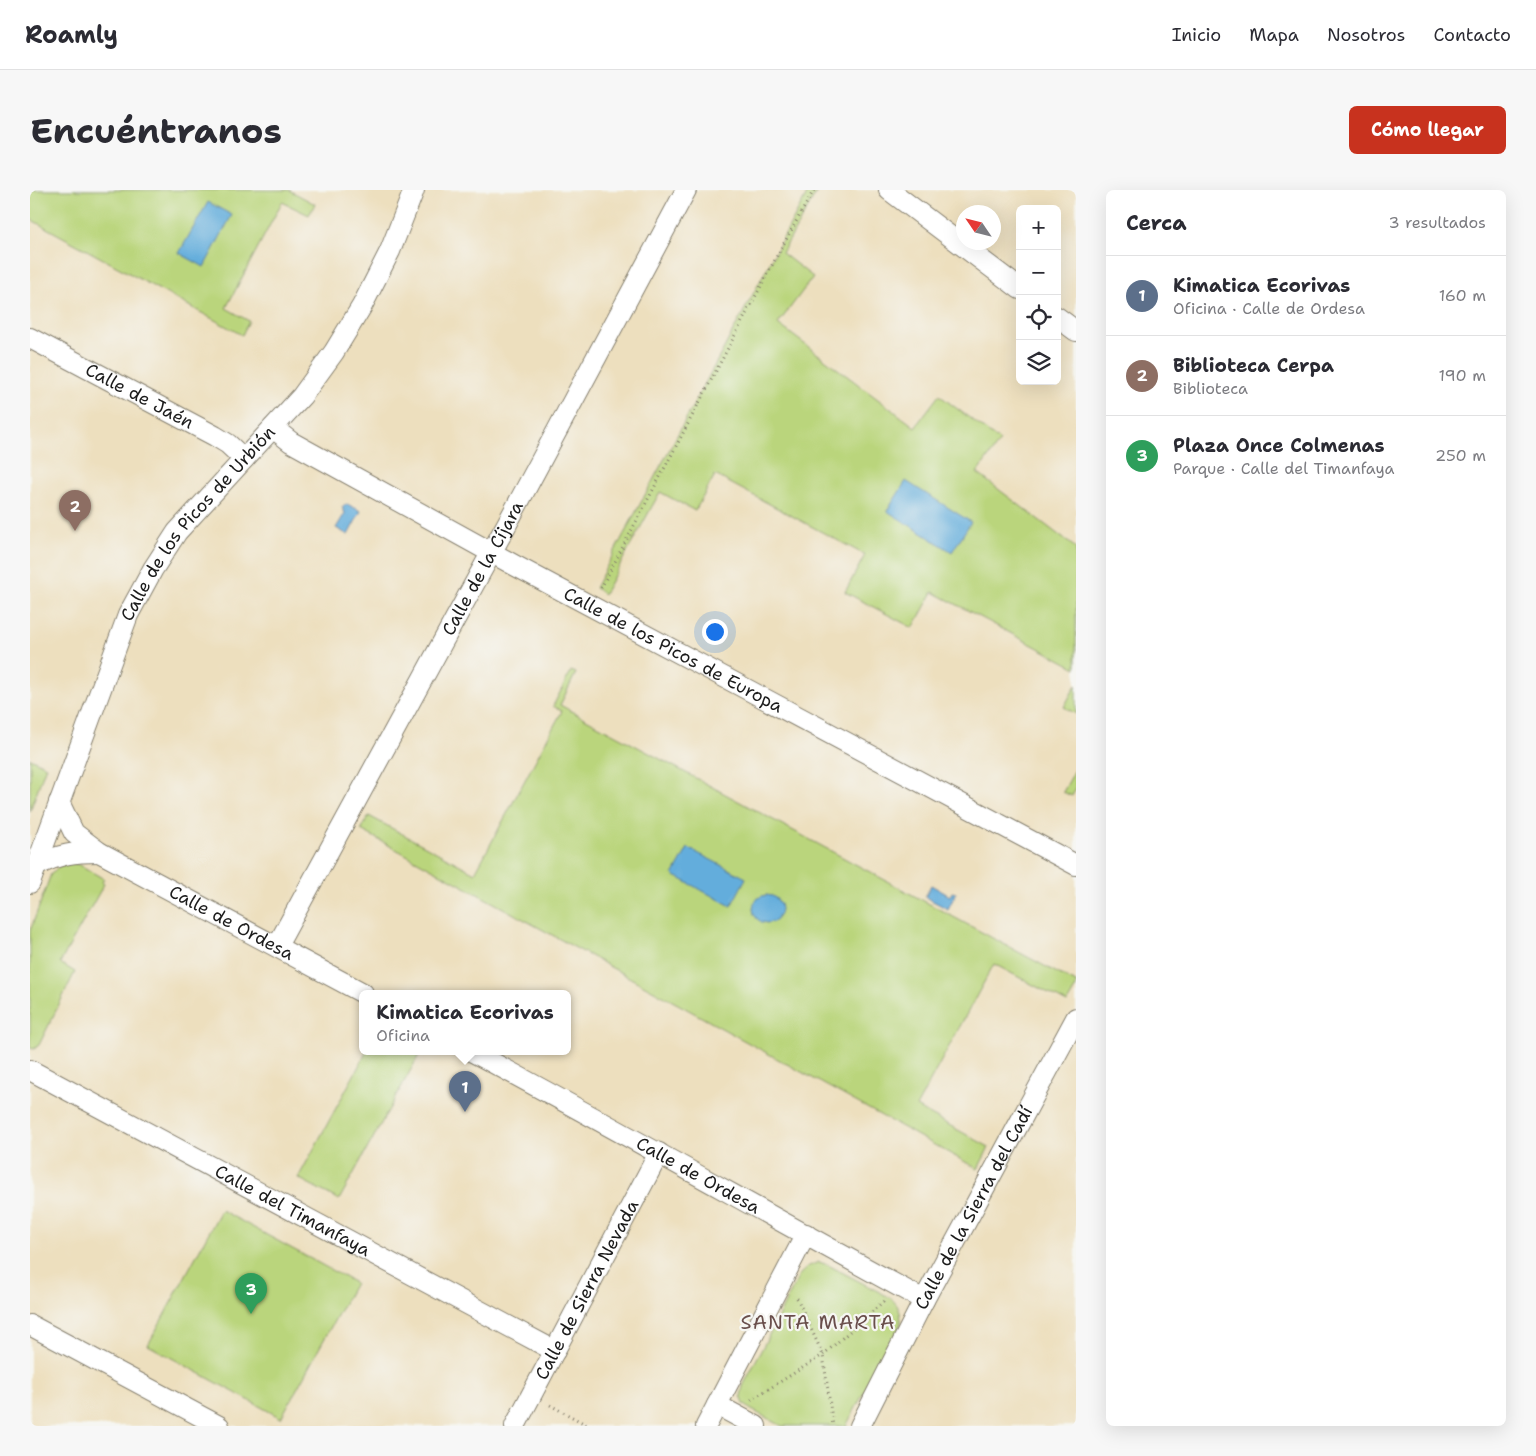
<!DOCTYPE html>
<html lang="es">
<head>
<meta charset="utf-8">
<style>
  body { margin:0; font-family:"Shantell Sans",sans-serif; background:#f7f7f7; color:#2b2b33 }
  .controls { position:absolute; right:15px; top:15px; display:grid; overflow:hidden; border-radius:8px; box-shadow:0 5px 20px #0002 }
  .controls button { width:45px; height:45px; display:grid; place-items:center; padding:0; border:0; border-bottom:1px solid #e1e1e2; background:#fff; color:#2b2b33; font:25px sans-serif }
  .compass { position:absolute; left:926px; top:15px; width:45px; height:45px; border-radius:50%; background:#fff; box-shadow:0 5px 20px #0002; rotate:305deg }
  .you { position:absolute; left:684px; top:441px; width:18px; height:18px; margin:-12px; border:4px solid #fff; border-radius:50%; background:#1a73e8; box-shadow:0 0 0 8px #1a73e833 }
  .badge { display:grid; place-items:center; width:32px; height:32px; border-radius:50%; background:#c8321e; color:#fff; font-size:16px; font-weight:700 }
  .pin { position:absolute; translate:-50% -41px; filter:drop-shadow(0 1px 2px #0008) }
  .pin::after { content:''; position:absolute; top:26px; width:18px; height:15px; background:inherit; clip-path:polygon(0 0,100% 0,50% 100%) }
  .popup { position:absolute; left:329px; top:800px; width:212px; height:65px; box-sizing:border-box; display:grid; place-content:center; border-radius:8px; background:#fff; filter:drop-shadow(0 1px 4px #0005); font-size:16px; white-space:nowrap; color:#7c7c81 }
  .popup b { font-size:19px; color:#2b2b33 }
  .popup::after { content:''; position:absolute; left:50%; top:100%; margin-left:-10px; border:10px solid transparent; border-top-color:#fff }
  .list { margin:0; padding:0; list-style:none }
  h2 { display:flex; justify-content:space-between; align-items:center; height:65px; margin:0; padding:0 20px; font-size:21px }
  h2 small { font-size:16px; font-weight:400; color:#7c7c81 }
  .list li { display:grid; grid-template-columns:32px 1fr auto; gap:15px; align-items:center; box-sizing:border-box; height:80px; padding:0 20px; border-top:1px solid #e1e1e2 }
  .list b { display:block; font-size:19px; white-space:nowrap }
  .list p { margin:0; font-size:16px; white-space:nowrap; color:#7c7c81 }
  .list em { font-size:16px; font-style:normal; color:#7c7c81 }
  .icon { flex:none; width:28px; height:28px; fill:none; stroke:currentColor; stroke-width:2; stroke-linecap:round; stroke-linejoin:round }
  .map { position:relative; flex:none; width:1046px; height:1236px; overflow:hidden; border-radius:8px }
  header { display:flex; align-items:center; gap:30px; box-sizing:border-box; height:70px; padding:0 25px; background:#fff; border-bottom:1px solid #e1e1e2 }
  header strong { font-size:24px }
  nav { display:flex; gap:28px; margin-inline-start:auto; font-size:18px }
  .intro { display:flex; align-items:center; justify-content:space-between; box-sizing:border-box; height:120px; padding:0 30px }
  h1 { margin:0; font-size:35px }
  .button { padding:12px 22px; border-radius:8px; background:#c8321e; color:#fff; font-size:18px; font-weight:700 }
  main { display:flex; gap:30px; padding:0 30px }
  aside { flex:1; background:#fff; border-radius:8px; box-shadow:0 5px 20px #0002 }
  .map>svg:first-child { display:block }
</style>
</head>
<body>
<header>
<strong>Roamly</strong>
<nav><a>Inicio</a><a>Mapa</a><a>Nosotros</a><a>Contacto</a></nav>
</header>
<div class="intro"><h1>Encuéntranos</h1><a class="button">Cómo llegar</a></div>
<main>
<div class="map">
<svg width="1046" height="1236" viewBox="0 0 1046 1236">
  <rect width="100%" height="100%" fill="#f6f6f2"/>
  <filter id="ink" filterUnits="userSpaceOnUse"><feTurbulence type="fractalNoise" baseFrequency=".02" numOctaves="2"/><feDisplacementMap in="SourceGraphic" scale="10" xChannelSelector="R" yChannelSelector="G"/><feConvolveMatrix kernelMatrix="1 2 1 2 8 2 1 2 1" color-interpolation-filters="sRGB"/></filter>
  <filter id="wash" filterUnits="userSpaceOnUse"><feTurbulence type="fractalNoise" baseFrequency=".0096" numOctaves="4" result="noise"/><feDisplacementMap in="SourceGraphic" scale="20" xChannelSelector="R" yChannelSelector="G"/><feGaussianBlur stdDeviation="1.12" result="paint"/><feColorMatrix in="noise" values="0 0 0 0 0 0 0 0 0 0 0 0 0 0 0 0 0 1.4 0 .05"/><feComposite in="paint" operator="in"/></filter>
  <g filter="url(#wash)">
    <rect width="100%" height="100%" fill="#eddfbe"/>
    <g fill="#bad57b" stroke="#6b784c">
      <path d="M 0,0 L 259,0 L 285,14 L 279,25 L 252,12 L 196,118 L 219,131 L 212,145 L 0,29 Z"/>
      <path d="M 779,0 L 788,0 L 752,63 L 783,87 L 748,134 L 885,237 L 909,205 L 970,251 L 947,283 L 1046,358 L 1046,478 L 903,402 L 883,438 L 815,402 L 835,365 L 685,285 L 665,321 L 630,302 L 574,404 L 565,398 Z"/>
      <path d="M 541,481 L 546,483 L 530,515 L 1046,793 L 1046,797 L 1037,813 L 964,774 L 886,917 L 959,957 L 948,979 L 331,640 L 339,626 L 445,683 L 532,521 L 523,516 Z"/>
      <path d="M 1046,495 L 1046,524 L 1034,517 Z"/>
      <path d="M 0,568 L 16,576 L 0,621 Z"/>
      <path d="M 1046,578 L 1046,598 L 1042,606 L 1033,602 Z"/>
      <path d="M 42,673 L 50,675 L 74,689 L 72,692 L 74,694 L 30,773 L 45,782 L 9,855 L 4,859 L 0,858 L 0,741 L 21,684 L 29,676 Z"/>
      <path d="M 337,861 L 381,861 L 389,865 L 309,1010 L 268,988 Z"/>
      <path d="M 191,1020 L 325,1093 L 251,1228 L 118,1155 Z"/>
      <path d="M 789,1072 L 798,1075 L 859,1107 C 869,1115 871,1121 871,1134 L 816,1236 L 752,1236 L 720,1219 L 714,1214 L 711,1206 L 713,1196 L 770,1084 L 779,1076 Z"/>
    </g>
    <g fill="#64addc" stroke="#40647c">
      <path d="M 178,12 L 202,25 L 174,77 L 149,63 Z"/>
      <path d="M 876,291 L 941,332 L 922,362 L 857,321 Z"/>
      <path d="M 317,314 L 331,321 L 318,345 L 306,338 L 315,323 L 312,317 Z"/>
      <path d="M 658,658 L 716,688 L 701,716 L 643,685 Z"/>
      <path d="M 901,695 L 920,706 L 922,702 L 926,703 L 918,719 L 895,707 Z"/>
      <circle cx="737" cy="719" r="14"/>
    </g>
  </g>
  <g filter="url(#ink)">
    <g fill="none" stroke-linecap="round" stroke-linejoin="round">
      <g stroke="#847e6d" stroke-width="22">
        <g id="street">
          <path d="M 859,0 L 990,99"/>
          <path d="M 1027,127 L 1046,141"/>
          <path id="s1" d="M 0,148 L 185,246 L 198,254 L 214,269"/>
          <path id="s2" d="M 243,238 L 261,252 L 484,375 L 1046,675"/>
          <path id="s3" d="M 29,612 L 44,643 L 69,662 L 333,803"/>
          <path d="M 6,676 C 29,664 44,662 69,662"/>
          <path id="s4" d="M 0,693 L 98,425 L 123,379 L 147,342 L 272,206 L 304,162 L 332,116 L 360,61 L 384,0"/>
          <path id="s5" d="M 247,756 L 478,332 L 656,0"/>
          <path id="s6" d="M 441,861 C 593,942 743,1028 894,1110"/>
          <path id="s7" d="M 0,880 L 525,1161"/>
          <path d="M 0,1135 L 189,1236"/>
          <path d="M 687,1215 L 726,1236"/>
          <path id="s8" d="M 485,1236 L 629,963"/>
          <path d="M 676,1236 L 776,1044"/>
          <path id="s9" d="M 830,1236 L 894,1110 L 1046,828"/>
        </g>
      </g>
      <g stroke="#847e6d" stroke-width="3" stroke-dasharray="1 4" stroke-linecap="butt">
        <path d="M 571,398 L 749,62 L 784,0"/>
        <path d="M 767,1108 L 793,1165 L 803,1236"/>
        <path d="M 721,1210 L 793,1165 L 854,1111"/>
        <path d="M 520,1215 L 559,1236"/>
      </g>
      <use href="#street" stroke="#fff" stroke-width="20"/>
    </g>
  </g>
  <g text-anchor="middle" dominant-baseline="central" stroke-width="4.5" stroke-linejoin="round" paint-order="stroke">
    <g font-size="18" fill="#1c1c1c" stroke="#f6f6f2">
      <text stroke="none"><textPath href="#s1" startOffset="124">Calle de Jaén</textPath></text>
      <text stroke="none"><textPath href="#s4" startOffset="401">Calle de los Picos de Urbión</textPath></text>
      <text stroke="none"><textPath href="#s5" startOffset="430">Calle de la Cíjara</textPath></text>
      <text stroke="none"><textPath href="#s2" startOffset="458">Calle de los Picos de Europa</textPath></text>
      <text stroke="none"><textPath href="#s3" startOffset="216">Calle de Ordesa</textPath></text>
      <text stroke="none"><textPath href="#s6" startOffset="259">Calle de Ordesa</textPath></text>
      <text stroke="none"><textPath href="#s9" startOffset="246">Calle de la Sierra del Cadí</textPath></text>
      <text stroke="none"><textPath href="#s7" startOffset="298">Calle del Timanfaya</textPath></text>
      <text stroke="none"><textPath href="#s8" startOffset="154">Calle de Sierra Nevada</textPath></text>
    </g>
    <g font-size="20" letter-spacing="1" fill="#694e4b" stroke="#f6f6f2">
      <text x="788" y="1132">SANTA MARTA</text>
    </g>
  </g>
</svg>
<div class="controls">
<button>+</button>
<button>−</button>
<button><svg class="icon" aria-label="locate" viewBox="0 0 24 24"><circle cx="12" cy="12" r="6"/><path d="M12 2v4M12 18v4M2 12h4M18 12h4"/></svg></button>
<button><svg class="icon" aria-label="layers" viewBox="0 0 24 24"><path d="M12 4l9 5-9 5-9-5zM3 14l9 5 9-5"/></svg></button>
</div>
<svg class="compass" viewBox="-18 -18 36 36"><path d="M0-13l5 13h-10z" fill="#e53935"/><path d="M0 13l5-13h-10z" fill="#7c7c81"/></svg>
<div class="you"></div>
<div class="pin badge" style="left:435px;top:922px;background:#5c6f8a">1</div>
<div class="popup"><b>Kimatica Ecorivas</b>Oficina</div>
<div class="pin badge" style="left:45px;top:341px;background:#8d6e63">2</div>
<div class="pin badge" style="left:221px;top:1124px;background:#2e9e5b">3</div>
</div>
<aside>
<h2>Cerca<small>3 resultados</small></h2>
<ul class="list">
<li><span class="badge" style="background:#5c6f8a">1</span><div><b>Kimatica Ecorivas</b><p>Oficina · Calle de Ordesa</p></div><em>160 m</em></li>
<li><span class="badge" style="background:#8d6e63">2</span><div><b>Biblioteca Cerpa</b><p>Biblioteca</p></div><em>190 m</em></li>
<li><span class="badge" style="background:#2e9e5b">3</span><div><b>Plaza Once Colmenas</b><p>Parque · Calle del Timanfaya</p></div><em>250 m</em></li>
</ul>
</aside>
</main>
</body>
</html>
